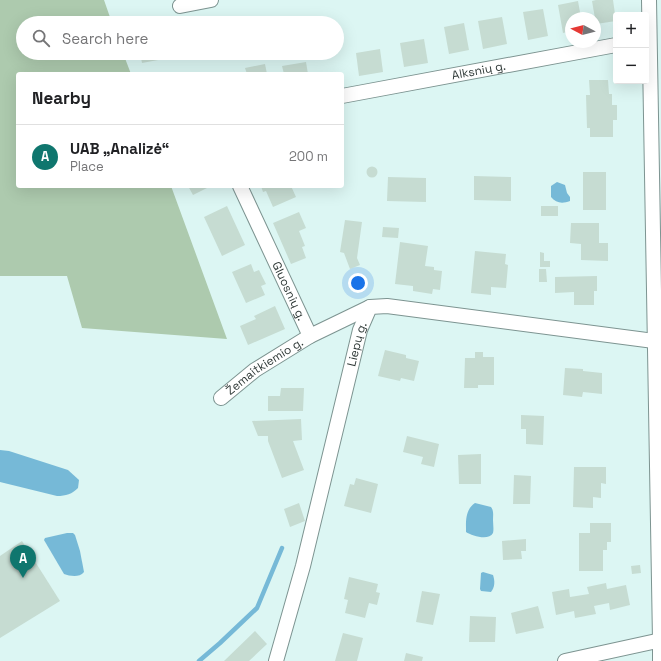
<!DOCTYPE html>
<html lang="en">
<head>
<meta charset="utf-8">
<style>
  body { margin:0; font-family:"Space Grotesk",sans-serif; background:#f2f2f2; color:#202124 }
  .controls { position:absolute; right:12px; top:12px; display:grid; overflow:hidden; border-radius:4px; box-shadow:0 4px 16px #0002 }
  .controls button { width:36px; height:36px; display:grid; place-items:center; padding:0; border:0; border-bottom:1px solid #e0e0e0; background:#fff; color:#202124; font:20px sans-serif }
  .compass { position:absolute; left:565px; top:12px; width:36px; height:36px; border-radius:50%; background:#fff; box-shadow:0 4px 16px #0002; rotate:277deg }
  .you { position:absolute; left:358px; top:283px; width:14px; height:14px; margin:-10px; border:3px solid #fff; border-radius:50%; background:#1a73e8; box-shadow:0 0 0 6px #1a73e833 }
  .badge { display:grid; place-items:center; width:26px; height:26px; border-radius:50%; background:#0f766e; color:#fff; font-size:13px; font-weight:700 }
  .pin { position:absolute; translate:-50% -33px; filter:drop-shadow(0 1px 2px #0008) }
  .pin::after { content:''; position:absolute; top:21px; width:14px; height:12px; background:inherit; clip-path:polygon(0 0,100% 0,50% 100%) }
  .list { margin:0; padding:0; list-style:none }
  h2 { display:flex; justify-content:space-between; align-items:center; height:52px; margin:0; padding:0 16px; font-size:17px }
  h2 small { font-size:13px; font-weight:400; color:#757577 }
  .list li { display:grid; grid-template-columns:26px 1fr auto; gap:12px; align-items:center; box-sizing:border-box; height:64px; padding:0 16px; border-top:1px solid #e0e0e0 }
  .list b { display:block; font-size:15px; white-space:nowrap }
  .list p { margin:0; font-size:13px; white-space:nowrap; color:#757577 }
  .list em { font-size:13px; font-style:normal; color:#757577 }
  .icon { flex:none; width:22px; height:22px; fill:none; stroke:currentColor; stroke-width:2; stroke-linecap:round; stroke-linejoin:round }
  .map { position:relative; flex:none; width:661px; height:661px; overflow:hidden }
  .search { position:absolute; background:#fff; box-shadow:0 4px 16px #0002; left:16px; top:16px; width:328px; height:44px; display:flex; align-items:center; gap:10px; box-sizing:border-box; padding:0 14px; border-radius:22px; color:#757577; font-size:15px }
  .panel { position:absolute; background:#fff; box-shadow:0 4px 16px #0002; left:16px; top:72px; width:328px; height:116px; border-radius:4px }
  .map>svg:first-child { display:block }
</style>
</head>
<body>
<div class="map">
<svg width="661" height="661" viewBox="0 0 661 661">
  <rect width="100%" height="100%" fill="#dcf6f3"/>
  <path fill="#adcaae" d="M 0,0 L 104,0 L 112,23 L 23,23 L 23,53 L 123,53 L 131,74 L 18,74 L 18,186 L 171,186 L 227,339 L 82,328 L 67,276 L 0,276 Z"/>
  <g fill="#76b9d7">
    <path d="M 557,182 L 565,185 L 567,193 L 570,197 L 570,201 C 562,204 556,203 551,197 L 551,186 Z"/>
    <path d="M 0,450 L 9,451 L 68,470 L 79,480 L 78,488 C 72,494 66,496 57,496 L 0,482 Z"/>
    <path d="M 475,503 L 491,507 C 494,511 493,515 493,520 C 493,524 494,529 493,533 C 489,541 472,536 466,532 C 466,521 465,510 475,503 Z"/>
    <path d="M 67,533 L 73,533 L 75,535 L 80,551 L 84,572 C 79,578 70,576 64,574 L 44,540 L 45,538 Z"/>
    <path d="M 483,572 L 493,575 C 495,581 495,587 491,592 L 481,591 L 480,589 L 481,573 Z"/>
  </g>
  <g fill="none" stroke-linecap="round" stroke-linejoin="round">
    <path stroke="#76b9d7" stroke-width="4.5" d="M 199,661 L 220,643 L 257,608 L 282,548"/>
  </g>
  <g fill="#c6dcd2">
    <path d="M 596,0 L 613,0 L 616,21 L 596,24 L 592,1 Z"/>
    <path d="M 578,1 L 581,18 L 571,18 L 571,31 L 563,33 L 558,5 Z"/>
    <path d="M 543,9 L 548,36 L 528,40 L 523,12 Z"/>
    <path d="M 210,17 L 211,23 L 196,23 L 195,19 Z"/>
    <path d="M 502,17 L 507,44 L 483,49 L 478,21 Z"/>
    <path d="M 464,23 L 469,50 L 449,54 L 444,27 Z"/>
    <path d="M 424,39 L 428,63 L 404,67 L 400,43 Z"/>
    <path d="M 380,49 L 383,72 L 359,76 L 356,53 Z"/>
    <path d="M 140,53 L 169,53 L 169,58 L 142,63 Z"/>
    <path d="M 306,62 L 308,74 L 284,74 L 282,66 Z"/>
    <path d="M 265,64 L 267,74 L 247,74 L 245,68 Z"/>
    <path d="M 589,80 L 608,80 L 609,94 L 612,94 L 612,105 L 617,105 L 617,120 L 613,120 L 613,137 L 590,137 L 590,128 L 587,128 L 586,95 L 590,95 Z"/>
    <circle cx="372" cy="172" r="5.5"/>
    <rect x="583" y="172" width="23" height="38"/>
    <path d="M 474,176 L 511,177 L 511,201 L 474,200 Z"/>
    <path d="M 388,177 L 426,178 L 426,202 L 387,201 Z"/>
    <path d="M 188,186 L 211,186 L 193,195 Z"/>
    <path d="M 261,186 L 291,186 L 296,197 L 273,207 L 266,191 L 263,192 Z"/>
    <path d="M 227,206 L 245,245 L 222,256 L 204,217 Z"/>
    <rect x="541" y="206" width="17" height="10"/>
    <path d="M 299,212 L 306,228 L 299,231 L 305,246 L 302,247 L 306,258 L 291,264 L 273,223 Z"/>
    <path d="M 345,220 L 362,222 L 357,258 L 360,265 L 350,269 L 344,253 L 340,252 Z"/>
    <path d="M 571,223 L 599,223 L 599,243 L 608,243 L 608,261 L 581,260 L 581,244 L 570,243 Z"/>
    <path d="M 383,227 L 399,228 L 398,238 L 382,237 Z"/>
    <path d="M 400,242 L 428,246 L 425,266 L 434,267 L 434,270 L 442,271 L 440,290 L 433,289 L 432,294 L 413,291 L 413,286 L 395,284 Z"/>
    <path d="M 475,251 L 506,254 L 505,264 L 508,265 L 506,288 L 491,287 L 491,295 L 471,293 Z"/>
    <path d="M 540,252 L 544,253 L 544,261 L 550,261 L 550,267 L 540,267 Z"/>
    <path d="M 251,264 L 254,272 L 259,270 L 266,284 L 261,286 L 265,295 L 246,303 L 232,272 Z"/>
    <path d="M 539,269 L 546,269 L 547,282 L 539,282 Z"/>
    <path d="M 597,276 L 597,291 L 594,291 L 594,305 L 574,305 L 574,292 L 555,293 L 555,277 Z"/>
    <path d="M 275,306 L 285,329 L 248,345 L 240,326 L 256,319 L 254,316 Z"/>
    <path d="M 385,350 L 406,355 L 406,358 L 419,361 L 414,381 L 401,378 L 400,381 L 378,376 Z"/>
    <path d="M 475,352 L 483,352 L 483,357 L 494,357 L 494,385 L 478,385 L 478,388 L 464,388 L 465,358 L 475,358 Z"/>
    <path d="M 565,368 L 583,369 L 583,371 L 602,373 L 602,394 L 583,392 L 582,397 L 563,395 Z"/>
    <path d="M 281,388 L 304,388 L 303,411 L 268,411 L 268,396 L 280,396 Z"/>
    <path d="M 521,415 L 544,416 L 543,445 L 526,444 L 526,429 L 521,429 Z"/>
    <path d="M 301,419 L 302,440 L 293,441 L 304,470 L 282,478 L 268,441 L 268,436 L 258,436 L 252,421 Z"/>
    <path d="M 407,436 L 439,444 L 434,467 L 421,464 L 423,457 L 403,452 Z"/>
    <path d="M 481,454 L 481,484 L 459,484 L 458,455 Z"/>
    <path d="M 574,467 L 606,467 L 606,484 L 601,483 L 601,498 L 593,497 L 593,508 L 573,507 Z"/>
    <path d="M 514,475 L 531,476 L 530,504 L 513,504 Z"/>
    <path d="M 356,478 L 378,484 L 371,513 L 344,506 L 350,484 L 354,485 Z"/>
    <path d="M 299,503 L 305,521 L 290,527 L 284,509 Z"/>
    <path d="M 590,523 L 611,523 L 611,542 L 607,542 L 607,550 L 603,550 L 603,571 L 579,571 L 579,533 L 590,533 Z"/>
    <path d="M 526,539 L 526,551 L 521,551 L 522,559 L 503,560 L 502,541 Z"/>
    <path d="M 22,541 L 60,601 L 0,638 L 0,556 Z"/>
    <path d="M 640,565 L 641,573 L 632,574 L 631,566 Z"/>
    <path d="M 349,577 L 378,584 L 376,592 L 380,593 L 377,605 L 369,603 L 365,618 L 345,613 L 348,600 L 344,599 Z"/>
    <path d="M 606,583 L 607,589 L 626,585 L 630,605 L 610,610 L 609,603 L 594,606 L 596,614 L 575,618 L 574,611 L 556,615 L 552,592 L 569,589 L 570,597 L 589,594 L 587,587 Z"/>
    <path d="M 422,591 L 440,594 L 433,625 L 416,622 Z"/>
    <path d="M 538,606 L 544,628 L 516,634 L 511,613 Z"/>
    <path d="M 470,616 L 496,617 L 495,642 L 469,642 Z"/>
    <path d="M 255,631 L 267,644 L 249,661 L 224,661 Z"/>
    <path d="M 343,633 L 363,638 L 357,661 L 335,661 Z"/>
    <path d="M 406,653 L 423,657 L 422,661 L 404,661 Z"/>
  </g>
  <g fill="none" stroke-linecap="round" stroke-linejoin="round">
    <g stroke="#7d9491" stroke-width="16">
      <g id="minor">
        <path d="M 649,0 L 660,640 L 660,661"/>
        <path d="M 180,6 L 211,0"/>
        <path id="s1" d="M 342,96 L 616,45"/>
        <path id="s2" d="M 240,186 L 310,336 L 370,307"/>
        <path id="s3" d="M 221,398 L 255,370 L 310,336"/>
        <path id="s4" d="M 276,661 L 303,566 L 360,330 L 370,307 L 387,306 L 654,341"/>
        <path d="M 565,661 L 661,640"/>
      </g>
    </g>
    <use href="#minor" stroke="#fff" stroke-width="14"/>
  </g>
  <g text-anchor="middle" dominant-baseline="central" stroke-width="4" stroke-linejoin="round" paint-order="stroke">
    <g font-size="12" fill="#2f3937" stroke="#f9fefd">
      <text stroke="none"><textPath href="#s1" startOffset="139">Alksnių g.</textPath></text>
      <text stroke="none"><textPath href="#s2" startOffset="116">Gluosnių g.</textPath></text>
      <text stroke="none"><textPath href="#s4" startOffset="327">Liepų g.</textPath></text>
      <text stroke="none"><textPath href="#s3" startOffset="54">Žemaitkiemio g.</textPath></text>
    </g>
  </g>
</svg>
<div class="controls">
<button>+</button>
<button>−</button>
</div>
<svg class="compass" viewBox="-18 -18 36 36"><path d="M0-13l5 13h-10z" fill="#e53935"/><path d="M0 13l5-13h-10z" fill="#757577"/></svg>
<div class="you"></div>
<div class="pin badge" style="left:23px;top:578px">A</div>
<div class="search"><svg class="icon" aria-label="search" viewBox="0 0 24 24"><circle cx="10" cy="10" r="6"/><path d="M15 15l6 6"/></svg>Search here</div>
<section class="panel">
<h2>Nearby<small></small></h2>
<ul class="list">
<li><span class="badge">A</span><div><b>UAB „Analizė“</b><p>Place</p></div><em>200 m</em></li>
</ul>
</section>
</div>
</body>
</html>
